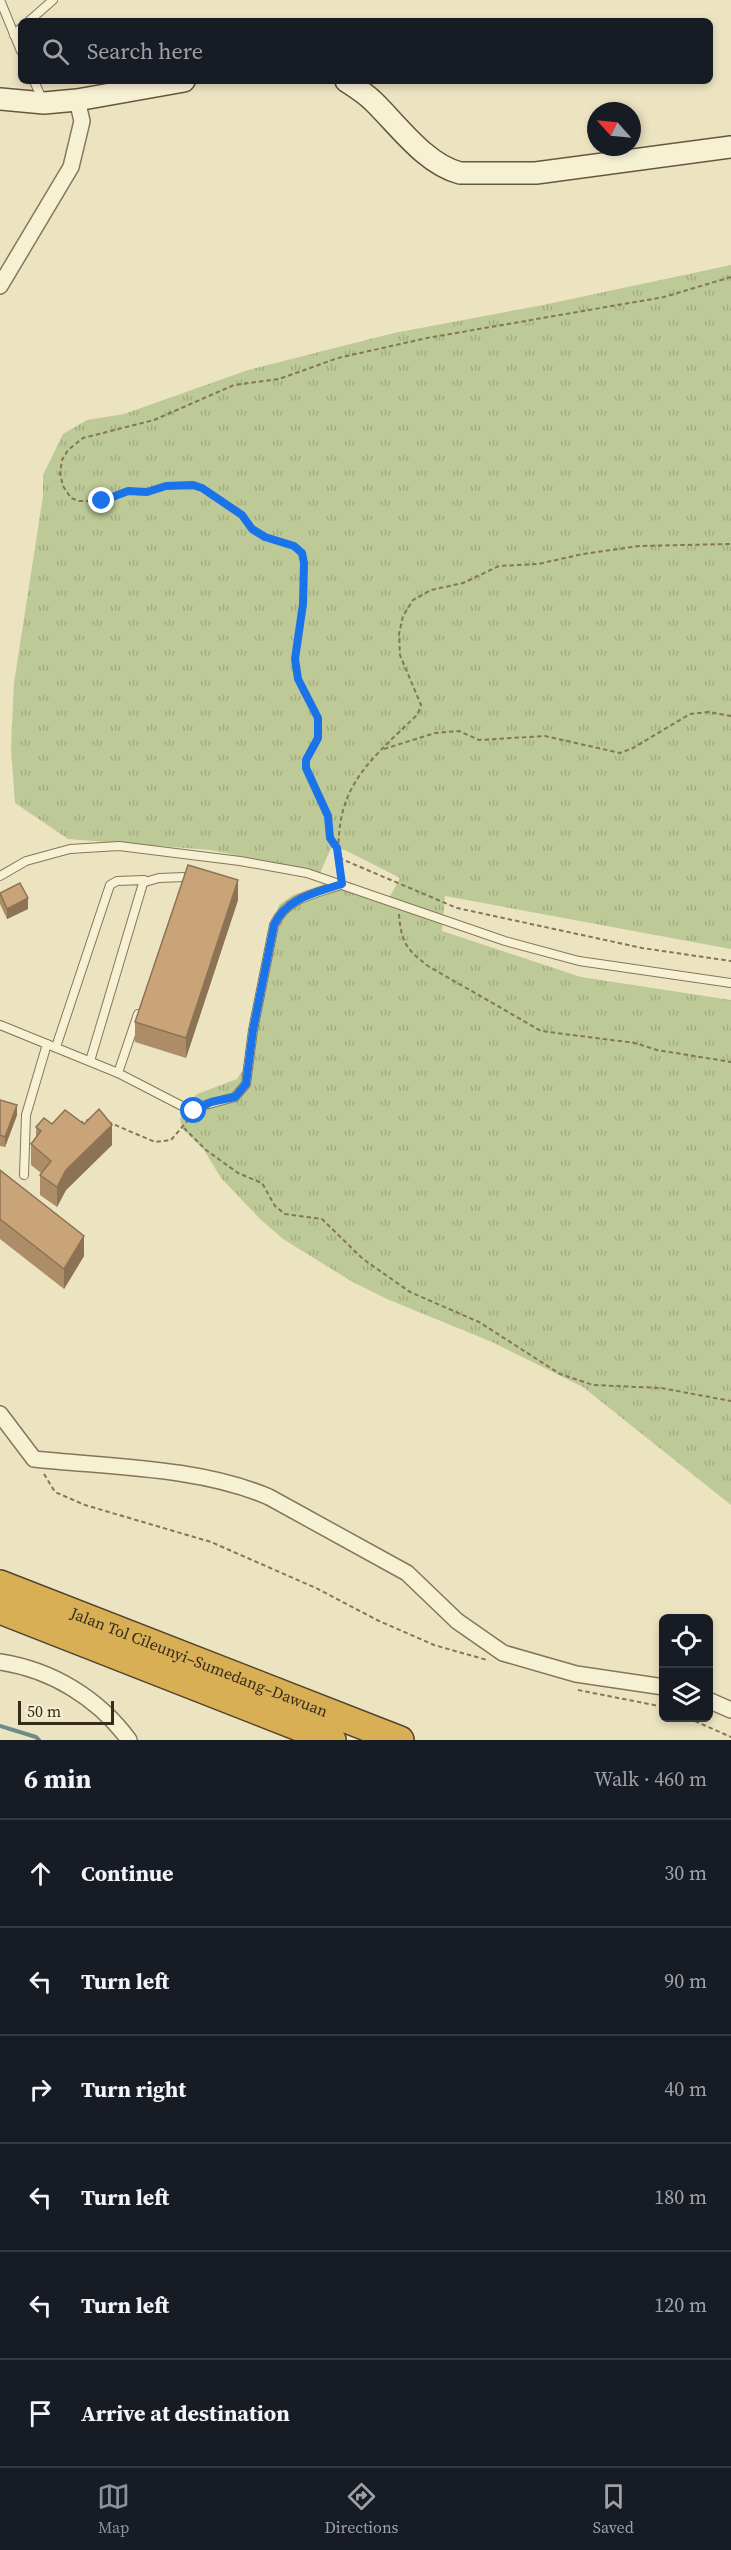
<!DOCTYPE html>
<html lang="en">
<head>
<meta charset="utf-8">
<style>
  body { margin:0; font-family:"Source Serif 4",serif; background:#242831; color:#f1f3f6 }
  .controls { position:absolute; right:18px; bottom:18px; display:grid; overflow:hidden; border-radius:9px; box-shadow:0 3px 9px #0003 }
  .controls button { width:54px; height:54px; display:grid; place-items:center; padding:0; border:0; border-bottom:2px solid #363941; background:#171b24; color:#f1f3f6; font:30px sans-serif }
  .compass { position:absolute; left:587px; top:102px; width:54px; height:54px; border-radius:50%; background:#171b24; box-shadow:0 3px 9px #0003; rotate:297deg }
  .scale { position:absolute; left:18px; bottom:15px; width:96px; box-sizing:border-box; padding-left:6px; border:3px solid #352c1d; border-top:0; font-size:16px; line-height:21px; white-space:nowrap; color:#352c1d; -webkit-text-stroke:4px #f4eed1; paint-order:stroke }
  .stop { position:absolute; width:18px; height:18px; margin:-14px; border:4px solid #1a73e8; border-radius:50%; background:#fff }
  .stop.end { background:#1a73e8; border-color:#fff; box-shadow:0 2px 6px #0008 }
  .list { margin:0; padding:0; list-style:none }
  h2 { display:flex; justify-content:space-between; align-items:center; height:78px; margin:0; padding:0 24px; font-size:26px }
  h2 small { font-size:20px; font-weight:400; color:#9ea1a6 }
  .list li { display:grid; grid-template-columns:39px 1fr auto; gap:18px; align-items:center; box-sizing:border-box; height:108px; padding:0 24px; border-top:2px solid #363941 }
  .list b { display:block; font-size:22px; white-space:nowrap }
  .list em { font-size:20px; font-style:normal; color:#9ea1a6 }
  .icon { flex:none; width:33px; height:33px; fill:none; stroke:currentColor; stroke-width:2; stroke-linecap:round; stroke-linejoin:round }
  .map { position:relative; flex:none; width:731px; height:1740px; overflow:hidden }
  .search { position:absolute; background:#171b24; box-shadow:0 3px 9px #0003; left:18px; right:18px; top:18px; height:66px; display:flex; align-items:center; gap:15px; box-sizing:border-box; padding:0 21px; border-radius:9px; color:#9ea1a6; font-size:22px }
  .sheet { height:726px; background:#171b24 }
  nav { display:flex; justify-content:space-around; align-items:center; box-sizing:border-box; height:84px; border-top:2px solid #363941; background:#171b24; font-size:16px; color:#9ea1a6 }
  nav a { display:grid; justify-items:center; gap:3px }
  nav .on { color:#8c9099 }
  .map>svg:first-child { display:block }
</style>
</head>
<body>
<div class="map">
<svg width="731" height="1740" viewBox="0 0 731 1740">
  <defs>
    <pattern id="grass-tufts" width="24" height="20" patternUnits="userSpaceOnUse" patternTransform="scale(1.5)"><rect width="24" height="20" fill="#bdc996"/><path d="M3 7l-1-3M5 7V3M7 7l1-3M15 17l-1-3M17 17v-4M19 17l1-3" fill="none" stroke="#a3ad81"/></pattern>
  </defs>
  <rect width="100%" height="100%" fill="#ece4c1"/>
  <path fill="url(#grass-tufts)" d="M 731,265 L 731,949 L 445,896 L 442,931 L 581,977 L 731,1000 L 731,1505 L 583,1387 L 492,1342 L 387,1299 L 351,1281 L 283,1239 L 260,1219 L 221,1178 L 204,1150 L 182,1128 L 180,1119 L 186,1105 L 197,1094 L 237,1079 L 243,1070 L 251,1015 L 264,969 L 264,949 L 279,905 L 293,895 L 333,881 L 350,882 L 388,900 L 400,878 L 347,851 L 332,846 L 320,873 L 211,850 L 68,839 L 15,803 L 11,747 L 14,683 L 43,496 L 43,475 L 63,434 L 87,420 L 124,414 L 248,370 L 394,333 L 543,305 Z"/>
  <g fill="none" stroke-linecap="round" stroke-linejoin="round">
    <path stroke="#6b8c88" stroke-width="4" d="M 0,1726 L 36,1737 L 39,1740"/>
    <g stroke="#85765a" stroke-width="10">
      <g id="lane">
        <path d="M 0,0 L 21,51"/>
        <path d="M 29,21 L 53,0"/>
        <path d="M 14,35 L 21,28"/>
        <path d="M 34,81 L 43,101"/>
        <path d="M 0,876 L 26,861 L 70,849 L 119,846 L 240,861 L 307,873 L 505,941 L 579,961 L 731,983"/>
        <path d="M 145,882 L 159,878 L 185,877"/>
        <path d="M 0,1025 L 118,1073 L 182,1106 L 194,1108 L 235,1097 L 246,1084 L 253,1030 L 274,925 C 286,898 314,894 341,885"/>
        <path d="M 56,1047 L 110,885 L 117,881 L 144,880 L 90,1061"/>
        <path d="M 118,1073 L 138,1014"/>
        <path d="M 24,1175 L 26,1115 L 47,1044"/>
      </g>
    </g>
    <g stroke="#85765a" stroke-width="18">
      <g id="street">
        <path d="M 0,286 L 71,167 L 82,121 L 77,100"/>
        <path d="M 0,1414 L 34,1459 C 109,1467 199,1467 269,1497 L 407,1573 L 457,1621 L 503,1653 L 576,1674 L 664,1687"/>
        <path d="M 0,1662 C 52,1670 98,1698 129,1740"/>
        <path d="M 708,1700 L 731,1710"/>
      </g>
    </g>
    <g stroke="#66573d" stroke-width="24">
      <g id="secondary">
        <path d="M 346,81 C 355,87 365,93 373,101 C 398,125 425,164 460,173 L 536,173 L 731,147"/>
        <path d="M 0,99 L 44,103 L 77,100 L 184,81"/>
      </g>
    </g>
    <g stroke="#52432e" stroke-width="30">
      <g id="highway">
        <path id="s1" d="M 0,1584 L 400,1740"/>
        <path d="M 0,1610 L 332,1740"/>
      </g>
    </g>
    <g stroke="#85765a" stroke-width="2" stroke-dasharray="4.5 3" stroke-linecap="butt">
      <path d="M 384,749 L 435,733 L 459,731 L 479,740 L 545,736 L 620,753 L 633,748 L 690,714 L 708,712 L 731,716"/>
      <path d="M 337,848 L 330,838 L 328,815 L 306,768 L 306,760 L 318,738 L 318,718 L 298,679 L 295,659 L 303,604 L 304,563 L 302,553 L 294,546 L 265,537 L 252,529 L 242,515 L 202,488 L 193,485 L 167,486 L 147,492 L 128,491 L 101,501 L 79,501 L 71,498 L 63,486 L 60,473 L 62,460 L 68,450 L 83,438 L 154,420 L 234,385 L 279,379 L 338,358 L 427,338 L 664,297 L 731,277"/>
      <path d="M 339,858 L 457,908 L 642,948 L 731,961"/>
      <path d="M 340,873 C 331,790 364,766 418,714 L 421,705 L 400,655 L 399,634 L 403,616 L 413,600 L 431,590 L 463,583 L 499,566 L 538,564 L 583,554 L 639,546 L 731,544"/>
      <path d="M 399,914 C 401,942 406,949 428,966 L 541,1031 L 635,1043 L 657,1050 L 731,1062"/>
      <path d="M 108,1122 L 155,1142 L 171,1140 L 190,1118"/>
      <path d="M 79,1123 L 91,1119"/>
      <path d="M 184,1128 L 206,1150 L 238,1173 L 262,1183 L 275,1206 L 285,1214 L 322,1219 L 363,1259 L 410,1292 L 479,1322 L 560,1374 L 593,1385 L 661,1388 L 731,1401"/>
      <path d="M 44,1474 L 55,1492 L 85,1505 L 211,1542 L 316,1588 L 379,1621 L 434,1645 L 487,1660"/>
      <path d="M 578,1690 L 664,1707"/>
      <path d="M 688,1718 L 731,1737"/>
    </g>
    <use href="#lane" stroke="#f7f1d4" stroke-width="8"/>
    <use href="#street" stroke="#f7f1d4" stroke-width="15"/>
    <use href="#secondary" stroke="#f7f1d4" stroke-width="21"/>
    <use href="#highway" stroke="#d9af55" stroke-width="27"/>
  </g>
  <g fill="#ad8d68">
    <path d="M 0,893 L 28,909 L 7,919 L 0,904 Z"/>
    <path d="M 238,900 L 186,1058 L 135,1042 L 135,1022 Z"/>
    <path d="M 0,1100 L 17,1115 L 5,1147 L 0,1146 Z"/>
    <path d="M 52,1124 L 112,1145 L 66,1190 L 57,1207 L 40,1195 L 40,1175 L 41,1173 L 31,1165 L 31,1144 L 36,1138 L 36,1127 Z"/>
    <path d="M 0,1170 L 84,1256 L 64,1289 L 0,1239 Z"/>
  </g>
  <g fill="#8d7355">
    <path d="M 238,880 L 238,900 L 186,1058 L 186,1038 Z"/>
    <path d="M 28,898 L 28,909 L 7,919 L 7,909 Z"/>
    <path d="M 17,1105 L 17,1115 L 5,1147 L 5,1137 Z"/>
    <path d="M 112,1125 L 112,1145 L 66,1190 L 57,1207 L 57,1187 L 66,1170 Z"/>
    <path d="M 84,1236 L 84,1256 L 64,1289 L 64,1269 Z"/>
  </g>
  <g fill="#c9a479" stroke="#8d7355" stroke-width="1.5">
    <path d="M 188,865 L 238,880 L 186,1038 L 135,1022 Z"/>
    <path d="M 20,883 L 28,898 L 7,909 L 0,893 Z"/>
    <path d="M 0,1100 L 17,1105 L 5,1137 L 0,1135 Z"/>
    <path d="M 99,1109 L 112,1125 L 66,1170 L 57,1187 L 40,1175 L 51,1161 L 31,1144 L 41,1131 L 36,1127 L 44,1118 L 52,1124 L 65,1110 L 84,1124 Z"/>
    <path d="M 0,1170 L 84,1236 L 64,1269 L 0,1219 Z"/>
  </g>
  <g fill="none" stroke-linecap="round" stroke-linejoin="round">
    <path stroke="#1a73e8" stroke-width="8" d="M 102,501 L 128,491 L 147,492 L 166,486 L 193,485 L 202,488 L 242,515 L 252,529 L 265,537 L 294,546 L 302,553 L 304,563 L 303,604 L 295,659 L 298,679 L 318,718 L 318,738 L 306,760 L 306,768 L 328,816 L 330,838 L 337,848 L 342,884 C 315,893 286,898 274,925 L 253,1030 L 246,1084 L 235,1097 L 211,1102 L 194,1111"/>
  </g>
  <g text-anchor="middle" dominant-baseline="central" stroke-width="6" stroke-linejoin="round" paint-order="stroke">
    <g font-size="16" fill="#352c1d" stroke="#f4eed1">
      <text stroke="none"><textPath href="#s1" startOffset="214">Jalan Tol Cileunyi–Sumedang–Dawuan</textPath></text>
    </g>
  </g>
</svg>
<div class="controls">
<button><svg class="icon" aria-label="locate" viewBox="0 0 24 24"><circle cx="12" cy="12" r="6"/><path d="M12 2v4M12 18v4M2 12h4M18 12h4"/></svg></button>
<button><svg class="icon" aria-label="layers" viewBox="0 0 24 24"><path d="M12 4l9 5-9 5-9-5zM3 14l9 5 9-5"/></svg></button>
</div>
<svg class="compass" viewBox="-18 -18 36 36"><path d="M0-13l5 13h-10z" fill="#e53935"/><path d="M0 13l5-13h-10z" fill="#9ea1a6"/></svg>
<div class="scale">50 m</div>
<div class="stop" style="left:194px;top:1111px"></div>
<div class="stop end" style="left:102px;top:501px"></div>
<div class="search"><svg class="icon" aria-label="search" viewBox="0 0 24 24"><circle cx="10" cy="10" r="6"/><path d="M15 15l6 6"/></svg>Search here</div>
</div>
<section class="sheet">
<h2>6 min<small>Walk · 460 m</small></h2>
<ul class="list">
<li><svg class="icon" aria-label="ahead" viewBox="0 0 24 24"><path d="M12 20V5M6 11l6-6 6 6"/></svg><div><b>Continue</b></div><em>30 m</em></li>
<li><svg class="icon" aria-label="left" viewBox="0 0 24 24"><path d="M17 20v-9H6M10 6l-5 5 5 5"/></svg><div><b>Turn left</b></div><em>90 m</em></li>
<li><svg class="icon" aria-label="right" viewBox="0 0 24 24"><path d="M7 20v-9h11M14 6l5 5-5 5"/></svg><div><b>Turn right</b></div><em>40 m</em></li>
<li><svg class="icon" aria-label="left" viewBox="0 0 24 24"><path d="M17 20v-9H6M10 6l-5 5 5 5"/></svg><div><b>Turn left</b></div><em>180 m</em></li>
<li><svg class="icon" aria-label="left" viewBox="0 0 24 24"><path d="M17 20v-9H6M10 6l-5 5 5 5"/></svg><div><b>Turn left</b></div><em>120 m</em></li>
<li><svg class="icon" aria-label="arrive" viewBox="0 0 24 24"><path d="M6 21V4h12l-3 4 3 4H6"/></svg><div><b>Arrive at destination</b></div></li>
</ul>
</section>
<nav>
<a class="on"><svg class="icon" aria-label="map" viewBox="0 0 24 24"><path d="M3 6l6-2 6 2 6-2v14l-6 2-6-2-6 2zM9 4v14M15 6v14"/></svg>Map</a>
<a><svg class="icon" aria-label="directions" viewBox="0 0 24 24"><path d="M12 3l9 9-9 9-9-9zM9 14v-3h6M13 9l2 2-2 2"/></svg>Directions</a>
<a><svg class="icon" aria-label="saved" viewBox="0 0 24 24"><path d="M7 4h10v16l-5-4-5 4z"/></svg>Saved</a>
</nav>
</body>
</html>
